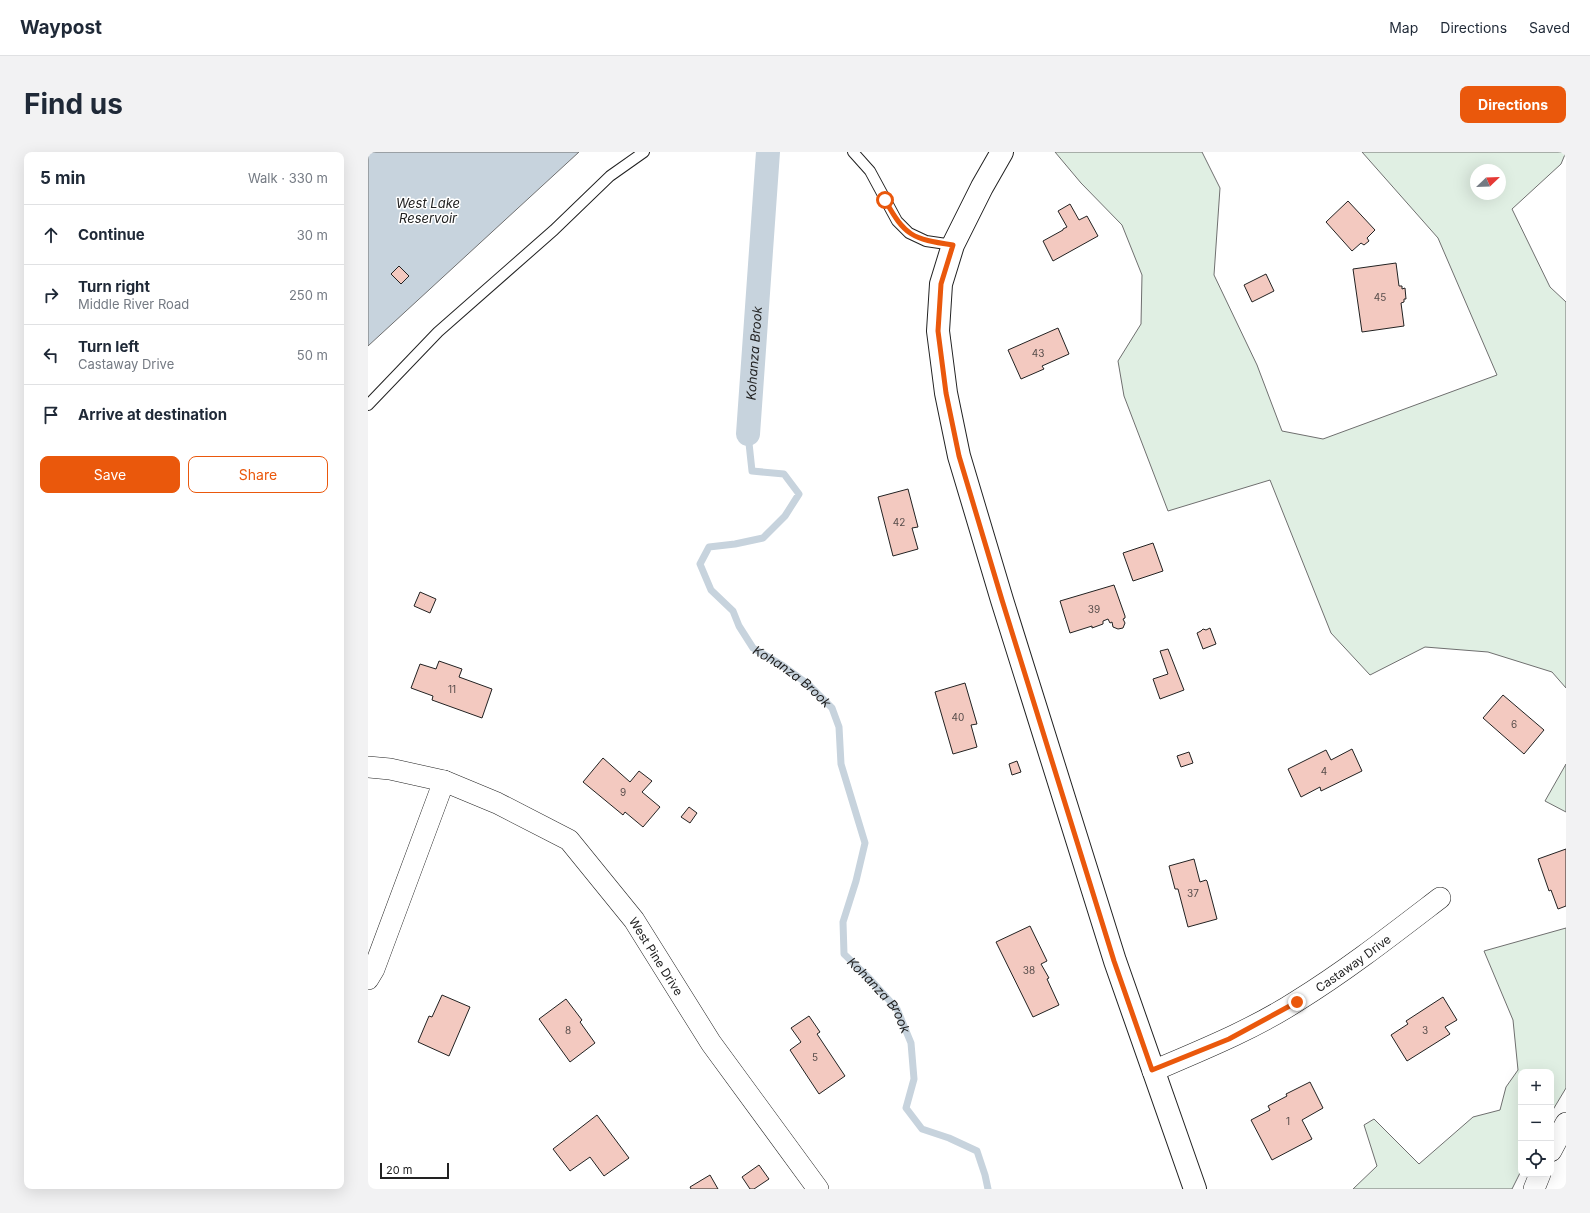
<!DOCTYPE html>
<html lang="en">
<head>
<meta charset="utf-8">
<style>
  body { margin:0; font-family:Inter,sans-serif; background:#f2f2f3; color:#1f2937 }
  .controls { position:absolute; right:12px; bottom:12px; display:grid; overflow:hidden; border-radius:8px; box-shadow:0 4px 16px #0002 }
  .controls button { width:36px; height:36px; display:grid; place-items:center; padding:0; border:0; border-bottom:1px solid #e0e1e3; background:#fff; color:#1f2937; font:20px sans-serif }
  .compass { position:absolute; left:1102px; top:12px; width:36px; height:36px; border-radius:50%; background:#fff; box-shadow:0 4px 16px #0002; rotate:67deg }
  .scale { position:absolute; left:12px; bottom:10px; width:69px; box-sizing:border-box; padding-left:4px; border:2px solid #222; border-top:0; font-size:11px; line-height:14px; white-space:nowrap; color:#222; -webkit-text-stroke:3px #fff; paint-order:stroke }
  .stop { position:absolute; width:12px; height:12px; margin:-9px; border:3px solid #ea580c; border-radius:50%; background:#fff }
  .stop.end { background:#ea580c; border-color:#fff; box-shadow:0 1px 4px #0008 }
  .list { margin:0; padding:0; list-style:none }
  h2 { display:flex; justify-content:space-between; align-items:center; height:52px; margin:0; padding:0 16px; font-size:17px }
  h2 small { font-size:13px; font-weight:400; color:#747a83 }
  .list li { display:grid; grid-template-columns:26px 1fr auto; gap:12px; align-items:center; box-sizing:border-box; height:60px; padding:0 16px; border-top:1px solid #e0e1e3 }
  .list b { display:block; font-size:15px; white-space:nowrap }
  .list p { margin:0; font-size:13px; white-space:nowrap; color:#747a83 }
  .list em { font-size:13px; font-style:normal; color:#747a83 }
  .actions { display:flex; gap:8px; padding:12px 16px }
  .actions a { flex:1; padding:9px 0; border:1px solid #ea580c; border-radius:8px; text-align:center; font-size:14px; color:#ea580c }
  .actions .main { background:#ea580c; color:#fff }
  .icon { flex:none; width:22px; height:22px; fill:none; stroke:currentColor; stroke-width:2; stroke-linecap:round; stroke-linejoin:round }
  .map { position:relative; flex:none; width:1198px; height:1037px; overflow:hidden; border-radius:8px }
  header { display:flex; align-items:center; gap:24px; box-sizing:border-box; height:56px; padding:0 20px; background:#fff; border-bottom:1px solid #e0e1e3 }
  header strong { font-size:19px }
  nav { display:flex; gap:22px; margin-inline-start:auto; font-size:14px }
  .intro { display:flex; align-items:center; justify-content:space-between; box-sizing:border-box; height:96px; padding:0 24px }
  h1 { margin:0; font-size:28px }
  .button { padding:10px 18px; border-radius:8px; background:#ea580c; color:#fff; font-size:14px; font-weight:700 }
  main { display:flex; gap:24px; padding:0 24px }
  aside { flex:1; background:#fff; border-radius:8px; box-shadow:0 4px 16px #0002 }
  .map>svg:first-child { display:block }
</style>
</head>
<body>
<header>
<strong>Waypost</strong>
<nav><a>Map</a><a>Directions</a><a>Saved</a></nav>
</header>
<div class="intro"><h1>Find us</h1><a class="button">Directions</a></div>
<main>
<aside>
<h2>5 min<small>Walk · 330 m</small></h2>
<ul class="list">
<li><svg class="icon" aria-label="ahead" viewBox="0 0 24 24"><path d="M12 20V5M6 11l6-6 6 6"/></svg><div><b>Continue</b></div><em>30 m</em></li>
<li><svg class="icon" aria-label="right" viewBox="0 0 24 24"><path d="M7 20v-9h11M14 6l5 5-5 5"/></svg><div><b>Turn right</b><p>Middle River Road</p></div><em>250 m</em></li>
<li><svg class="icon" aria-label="left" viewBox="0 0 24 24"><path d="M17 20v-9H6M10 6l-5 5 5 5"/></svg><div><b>Turn left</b><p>Castaway Drive</p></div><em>50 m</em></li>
<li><svg class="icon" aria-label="arrive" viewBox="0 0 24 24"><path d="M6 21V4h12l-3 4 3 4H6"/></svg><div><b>Arrive at destination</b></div></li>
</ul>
<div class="actions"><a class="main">Save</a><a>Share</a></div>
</aside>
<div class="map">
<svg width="1198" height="1037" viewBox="0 0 1198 1037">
  <rect width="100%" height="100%" fill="#fff"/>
  <g fill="#e0efe3" stroke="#6f6f6f" fill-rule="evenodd">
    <path d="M 687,0 L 834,0 L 852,36 L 846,123 L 889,213 L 914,279 L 955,287 L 1129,223 L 1070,86 L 994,0 L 1198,0 L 1193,12 L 1144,57 L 1182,135 L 1198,150 L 1198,536 L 1184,520 L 1120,500 L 1057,495 L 1002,523 L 963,481 L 902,328 L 800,359 L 756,244 L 750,209 L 773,172 L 774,123 L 754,73 L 713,31 ZM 1108,18 L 1132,18 L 1132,42 L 1108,42 Z"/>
    <path d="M 1198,612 L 1198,660 L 1177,649 Z"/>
    <path d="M 1198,776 L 1198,936 L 1183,961 L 1183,920 L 1153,920 L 1153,1019 L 1144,1037 L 985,1037 L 1009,1014 L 996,973 L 1006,967 L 1051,1012 L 1105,965 L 1132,958 L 1138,935 L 1150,918 L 1145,868 L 1116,799 Z"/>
  </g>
  <path fill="#c7d3dd" stroke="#6f6f6f" d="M 0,0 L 211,0 L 0,194 Z"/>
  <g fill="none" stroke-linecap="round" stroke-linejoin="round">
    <path stroke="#c7d3dd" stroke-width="7" id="s1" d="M 380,282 L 384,319 L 416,322 L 431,342 L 417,364 L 395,386 L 367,392 L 341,395 L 332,412 L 343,438 L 365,459 L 371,474 L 385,496 L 414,513 L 441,533 L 464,556 L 471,575 L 473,612 L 497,691 L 488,729 L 475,770 L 476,802 L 502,827 L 529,857 L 543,891 L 546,927 L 538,956 L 554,977 L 581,986 L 609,999 L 617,1023 L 620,1037"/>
    <path stroke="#c7d3dd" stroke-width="24" id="s2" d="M 380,282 L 400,0"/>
  </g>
  <g fill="#f3c9c0" stroke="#222">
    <path d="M 980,49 L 1007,78 L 999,86 L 1001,89 L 996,93 L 993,91 L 984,99 L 958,70 Z"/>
    <path d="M 702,52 L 711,68 L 719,64 L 730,84 L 685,109 L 675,89 L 695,78 L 695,77 L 699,75 L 690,59 Z"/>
    <path d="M 1028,111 L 1031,134 L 1034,134 L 1034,137 L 1037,136 L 1038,147 L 1036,147 L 1036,150 L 1033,151 L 1036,174 L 994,180 L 985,117 Z"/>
    <path d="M 31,114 L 41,124 L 33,132 L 23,122 Z"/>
    <path d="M 898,122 L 906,139 L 884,150 L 876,133 Z"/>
    <path d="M 690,176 L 701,202 L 674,214 L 676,217 L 653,227 L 640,198 Z"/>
    <path d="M 540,337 L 550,375 L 544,376 L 550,397 L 525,404 L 510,345 Z"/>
    <path d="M 785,391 L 795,419 L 765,429 L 755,401 Z"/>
    <path d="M 746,433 L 757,464 L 757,466 L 755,467 L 757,471 L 755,476 L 750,477 L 745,475 L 744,470 L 742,471 L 740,467 L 735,469 L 735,472 L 724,476 L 724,474 L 702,481 L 692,449 Z"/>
    <path d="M 52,440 L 68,447 L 62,461 L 46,454 Z"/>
    <path d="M 842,476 L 848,492 L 835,497 L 829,481 L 833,479 L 835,477 L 838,478 Z"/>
    <path d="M 800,497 L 816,538 L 792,547 L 785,527 L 800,522 L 792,499 Z"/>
    <path d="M 71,509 L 94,517 L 91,525 L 124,537 L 114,566 L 64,548 L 65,544 L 43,536 L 52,512 L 68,517 Z"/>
    <path d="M 597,531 L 609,572 L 603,573 L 609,595 L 585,602 L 567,540 Z"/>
    <path d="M 1135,543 L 1176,578 L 1156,602 L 1115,566 Z"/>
    <path d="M 984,597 L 994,619 L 953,639 L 952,635 L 933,645 L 920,617 L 958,598 L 963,608 Z"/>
    <path d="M 821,600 L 825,611 L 813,615 L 809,604 Z"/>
    <path d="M 235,606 L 262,630 L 271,619 L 284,629 L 274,640 L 292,655 L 275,675 L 257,660 L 255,663 L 215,630 Z"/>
    <path d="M 649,609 L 653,620 L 644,623 L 641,612 Z"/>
    <path d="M 321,655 L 329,661 L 322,671 L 313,665 Z"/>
    <path d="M 1198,697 L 1198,754 L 1190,757 L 1183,738 L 1181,739 L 1170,707 Z"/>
    <path d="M 826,707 L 832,730 L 838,728 L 839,729 L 849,767 L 820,775 L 810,737 L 807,737 L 801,714 Z"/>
    <path d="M 662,774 L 679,809 L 673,812 L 681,826 L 679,827 L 691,853 L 665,865 L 628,790 Z"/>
    <path d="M 74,843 L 102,855 L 81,904 L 50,890 L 61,864 L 64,865 Z"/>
    <path d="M 1075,845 L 1089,868 L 1077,875 L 1082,882 L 1039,909 L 1023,883 L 1040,872 L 1038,869 Z"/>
    <path d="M 198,847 L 214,868 L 212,870 L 227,891 L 202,910 L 171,867 Z"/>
    <path d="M 441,864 L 452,880 L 449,882 L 477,924 L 451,942 L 422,898 L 433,890 L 423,876 Z"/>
    <path d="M 942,930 L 955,956 L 934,968 L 944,987 L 904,1008 L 883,968 L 902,958 L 900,954 L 919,944 L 918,942 Z"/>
    <path d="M 229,963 L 261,1006 L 236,1024 L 222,1005 L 202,1019 L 185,997 Z"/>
    <path d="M 391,1013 L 401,1027 L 386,1037 L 382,1037 L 374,1025 Z"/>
    <path d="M 342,1023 L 350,1037 L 323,1037 L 322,1035 Z"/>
  </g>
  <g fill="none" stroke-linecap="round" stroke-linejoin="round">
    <g stroke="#222" stroke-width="12">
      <g id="lane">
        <path d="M 485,0 L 502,19 L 529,69 L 541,81 L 558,89 L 585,93"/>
        <path d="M 0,253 L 70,180 L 186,78 L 242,24 L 276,0"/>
      </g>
    </g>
    <g stroke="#222" stroke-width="22">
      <g id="street">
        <path d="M 0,615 L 22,617 L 76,629 L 6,817 L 0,827"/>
        <path id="s3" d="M 76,629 L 129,651 L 201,688 L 266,768 L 343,891 L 450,1037"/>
        <path id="s4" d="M 785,919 C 834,898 884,878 929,849 C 979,818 1025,782 1072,746"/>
        <path d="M 1183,999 L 1198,971"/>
        <path d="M 1166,1037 L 1172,1022"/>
      </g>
    </g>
    <g stroke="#222" stroke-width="24">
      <path id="secondary" d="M 634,0 L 614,35 L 585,93 L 573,132 L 570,179 L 578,241 L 591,304 L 634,448 L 747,809 L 827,1037"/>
    </g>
    <use href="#lane" stroke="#fff" stroke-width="10"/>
    <use href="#street" stroke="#fff" stroke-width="21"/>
    <use href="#secondary" stroke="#fff" stroke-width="22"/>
  </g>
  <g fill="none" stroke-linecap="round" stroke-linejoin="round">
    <path stroke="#ea580c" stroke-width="5" d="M 517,48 C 537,84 544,87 585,93 L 573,132 L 570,179 L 578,241 L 591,304 L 634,448 L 746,809 L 784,918 L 861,887 L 929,850"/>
  </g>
  <g text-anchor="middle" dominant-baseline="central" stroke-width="3" stroke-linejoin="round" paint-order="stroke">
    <g font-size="10" fill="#564c4a">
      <text x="1012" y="145">45</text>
      <text x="670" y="201">43</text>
      <text x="531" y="370">42</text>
      <text x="726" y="457">39</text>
      <text x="84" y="537">11</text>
      <text x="590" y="565">40</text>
      <text x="1146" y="572">6</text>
      <text x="956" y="619">4</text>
      <text x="255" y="640">9</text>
      <text x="825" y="741">37</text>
      <text x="661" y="818">38</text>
      <text x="200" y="878">8</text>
      <text x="1057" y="878">3</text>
      <text x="447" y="905">5</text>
      <text x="920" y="969">1</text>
    </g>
    <g font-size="12" fill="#222" stroke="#fff">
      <text stroke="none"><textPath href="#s3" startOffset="284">West Pine Drive</textPath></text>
      <text stroke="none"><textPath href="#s4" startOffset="228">Castaway Drive</textPath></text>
    </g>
    <g font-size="13" font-style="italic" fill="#222" stroke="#fff">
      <text x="60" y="51">West Lake<tspan x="60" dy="15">Reservoir</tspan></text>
      <text stroke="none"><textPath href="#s2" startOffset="81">Kohanza Brook</textPath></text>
      <text stroke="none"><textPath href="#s1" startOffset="375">Kohanza Brook</textPath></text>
      <text stroke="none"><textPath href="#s1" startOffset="735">Kohanza Brook</textPath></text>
    </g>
  </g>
</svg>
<div class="controls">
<button>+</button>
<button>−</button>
<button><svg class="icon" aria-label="locate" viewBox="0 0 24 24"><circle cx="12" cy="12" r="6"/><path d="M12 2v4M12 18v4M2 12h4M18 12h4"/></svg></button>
</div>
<svg class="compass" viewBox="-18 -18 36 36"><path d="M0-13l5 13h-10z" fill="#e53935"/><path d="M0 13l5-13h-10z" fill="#747a83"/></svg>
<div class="scale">20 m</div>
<div class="stop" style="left:517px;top:48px"></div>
<div class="stop end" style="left:929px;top:850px"></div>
</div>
</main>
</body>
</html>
